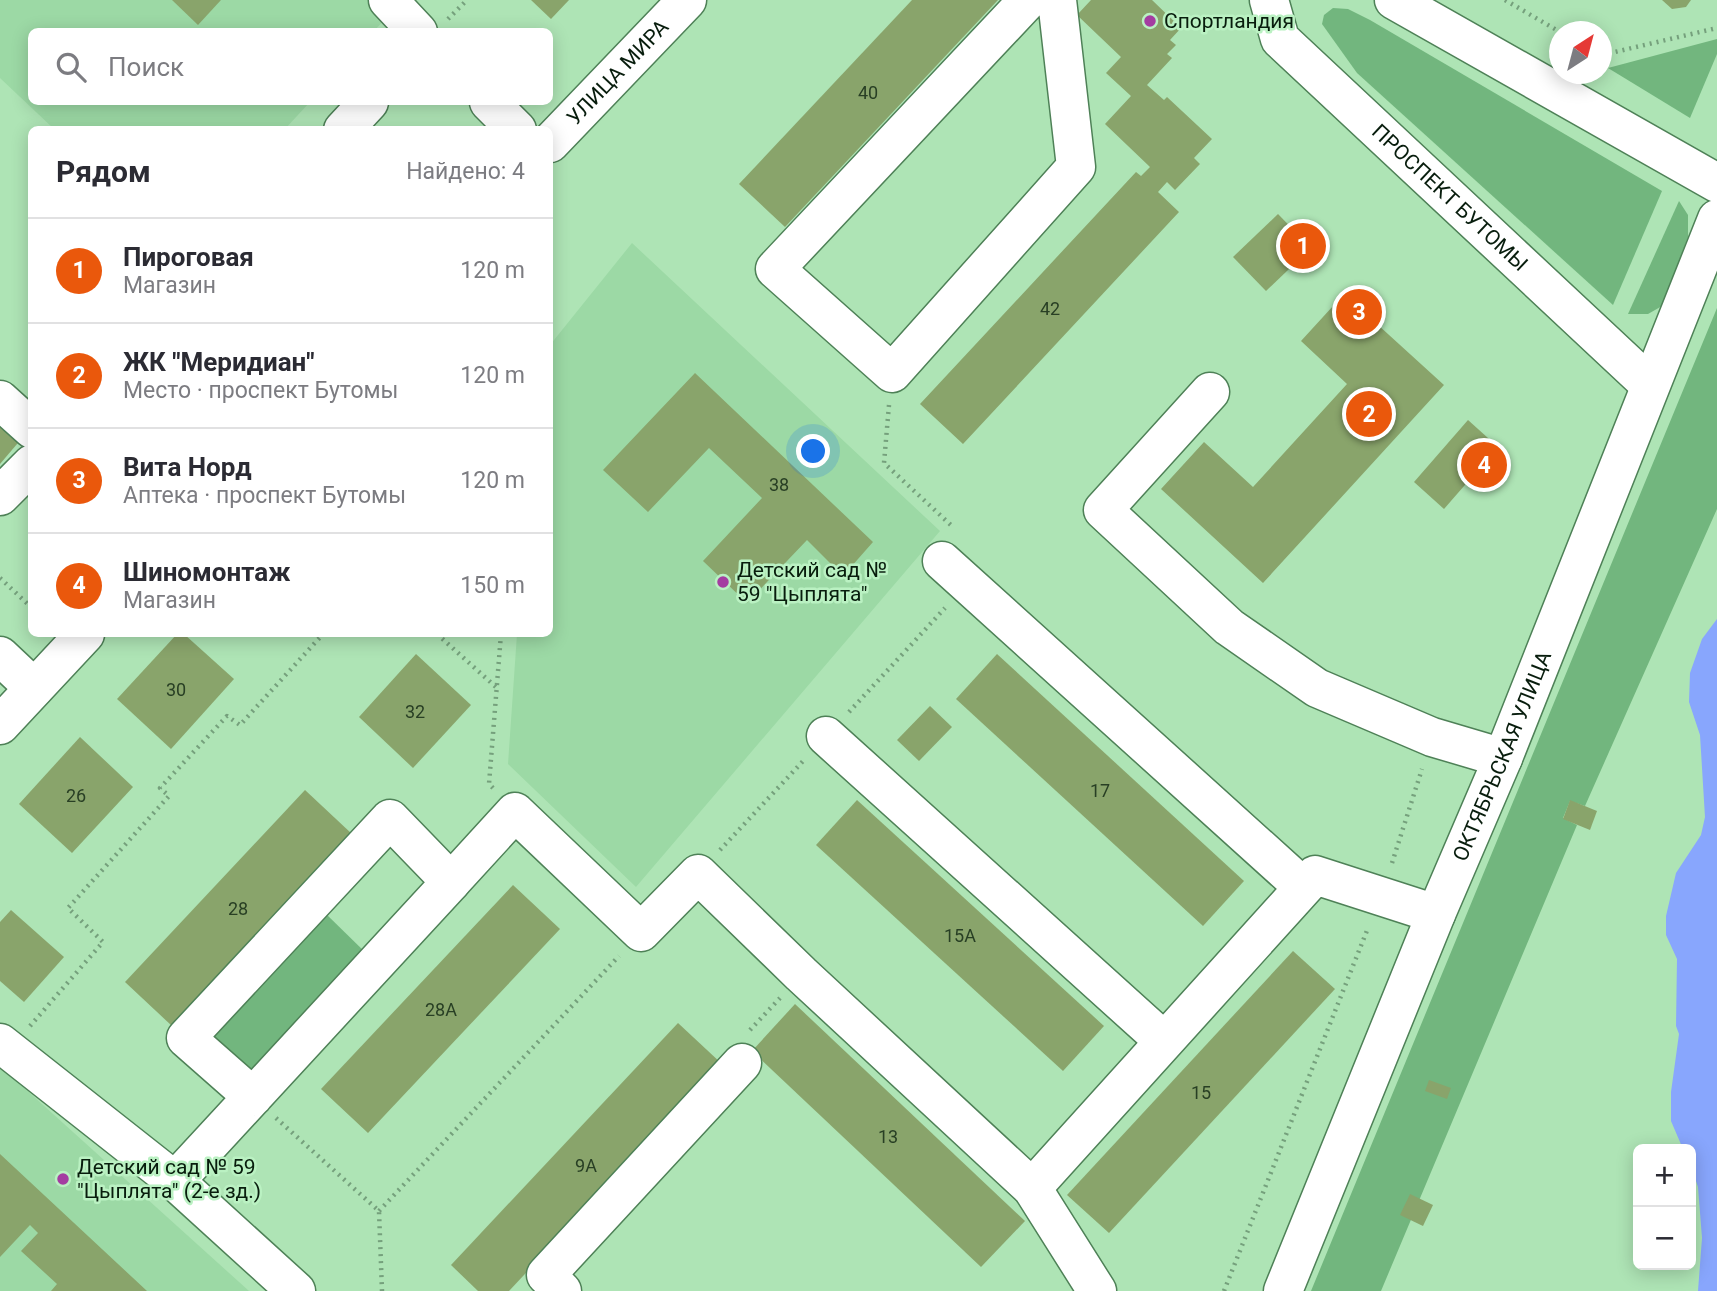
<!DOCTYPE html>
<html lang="ru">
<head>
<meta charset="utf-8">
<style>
  body { margin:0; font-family:Roboto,sans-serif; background:#f2f2f3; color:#2b2b33 }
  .controls { position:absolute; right:21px; bottom:21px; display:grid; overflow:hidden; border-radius:10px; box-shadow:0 4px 18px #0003 }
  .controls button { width:63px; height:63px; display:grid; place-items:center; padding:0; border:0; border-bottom:2px solid #e1e1e2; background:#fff; color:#2b2b33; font:35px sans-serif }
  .compass { position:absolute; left:1549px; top:21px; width:63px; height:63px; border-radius:50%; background:#fff; box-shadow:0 4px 18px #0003; rotate:36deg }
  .you { position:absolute; left:814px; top:452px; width:24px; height:24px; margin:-18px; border:5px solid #fff; border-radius:50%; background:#1a73e8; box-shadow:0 0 0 10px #1a73e833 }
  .badge { display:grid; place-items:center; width:46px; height:46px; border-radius:50%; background:#ea580c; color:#fff; font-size:23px; font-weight:700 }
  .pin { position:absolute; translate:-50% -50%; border:4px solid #fff; box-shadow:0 2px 7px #0006 }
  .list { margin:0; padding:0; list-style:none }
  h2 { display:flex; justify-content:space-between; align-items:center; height:91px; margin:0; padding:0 28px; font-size:30px }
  h2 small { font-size:23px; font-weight:400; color:#7c7c81 }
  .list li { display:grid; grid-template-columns:46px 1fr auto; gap:21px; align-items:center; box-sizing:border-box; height:105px; padding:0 28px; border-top:2px solid #e1e1e2 }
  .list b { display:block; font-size:26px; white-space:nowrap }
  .list p { margin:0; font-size:23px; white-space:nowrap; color:#7c7c81 }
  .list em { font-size:23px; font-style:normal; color:#7c7c81 }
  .icon { flex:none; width:38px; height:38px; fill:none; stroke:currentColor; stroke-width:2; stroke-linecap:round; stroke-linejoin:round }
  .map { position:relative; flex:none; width:1717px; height:1291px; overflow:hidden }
  .search { position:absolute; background:#fff; box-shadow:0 4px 18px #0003; left:28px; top:28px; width:525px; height:77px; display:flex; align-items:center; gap:18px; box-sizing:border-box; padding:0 24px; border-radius:10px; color:#7c7c81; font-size:26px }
  .panel { position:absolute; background:#fff; box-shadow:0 4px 18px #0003; left:28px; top:126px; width:525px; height:511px; border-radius:10px }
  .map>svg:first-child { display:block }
</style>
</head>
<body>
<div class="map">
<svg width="1717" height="1291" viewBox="0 0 1717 1291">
  <rect width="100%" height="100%" fill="#aee4b5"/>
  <g fill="#9cd9a5">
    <path d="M 0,0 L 403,0 L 374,31 L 32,32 L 32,102 L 310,102 L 284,130 L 54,129 L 0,78 Z"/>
    <path d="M 632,243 L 940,531 L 636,887 L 508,764 L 517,634 L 550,634 L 550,345 Z"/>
    <path d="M 0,1067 L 1,1067 L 249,1291 L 0,1291 Z"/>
  </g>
  <g fill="#72b67e">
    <path d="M 1333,8 L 1348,9 L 1370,20 L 1662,191 L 1613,305 L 1357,73 L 1322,24 L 1324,15 Z"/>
    <path d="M 1717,39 L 1717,54 L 1690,118 L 1608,68 Z"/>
    <path d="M 1679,201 L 1688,215 L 1688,237 L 1662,306 L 1648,314 L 1628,314 Z"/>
    <path d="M 1717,308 L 1717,509 L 1585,806 L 1570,801 L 1563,818 L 1577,825 L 1381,1291 L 1311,1291 Z"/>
    <path d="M 323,911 L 369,956 L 251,1079 L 204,1034 Z"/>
  </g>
  <path fill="#88a6fd" d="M 1717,619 L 1717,1291 L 1698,1291 L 1702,1238 L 1698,1187 L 1691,1166 L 1691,1149 L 1683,1149 L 1671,1121 L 1671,1092 L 1679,1034 L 1676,1026 L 1677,959 L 1666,935 L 1666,916 L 1676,873 L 1701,835 L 1705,817 L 1700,735 L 1689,702 L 1690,673 L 1702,639 Z"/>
  <g fill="#89a46b">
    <path d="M 172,0 L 221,0 L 198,25 Z"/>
    <path d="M 531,0 L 569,0 L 551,19 Z"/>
    <path d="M 912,0 L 998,0 L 785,227 L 739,184 Z"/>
    <path d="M 1091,0 L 1152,0 L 1181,28 L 1170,40 L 1176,45 L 1167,54 L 1172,58 L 1147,85 L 1164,100 L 1167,97 L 1212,139 L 1194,158 L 1200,164 L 1175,190 L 1167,182 L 1158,192 L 1179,212 L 963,444 L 920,404 L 1136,172 L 1141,176 L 1150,167 L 1105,124 L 1131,96 L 1106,73 L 1121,57 L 1077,15 Z"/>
    <path d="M 1662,0 L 1691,0 L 1686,7 L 1672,9 Z"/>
    <path d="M 1278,214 L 1311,248 L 1266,291 L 1233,257 Z"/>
    <path d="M 1344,294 L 1444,385 L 1263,583 L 1161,489 L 1204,442 L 1253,487 L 1347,384 L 1301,341 Z"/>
    <path d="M 695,373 L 873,542 L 843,576 L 807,540 L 747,603 L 703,561 L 762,498 L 709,448 L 648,512 L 603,470 Z"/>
    <path d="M 0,417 L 23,437 L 0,464 Z"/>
    <path d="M 1468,420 L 1498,447 L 1444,509 L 1414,482 Z"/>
    <path d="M 177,634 L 184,634 L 234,679 L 171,749 L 117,699 Z"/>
    <path d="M 416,654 L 471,705 L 413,768 L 359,717 Z"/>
    <path d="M 997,654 L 1244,881 L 1203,926 L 956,699 Z"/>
    <path d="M 930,706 L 952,727 L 919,761 L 897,740 Z"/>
    <path d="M 80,737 L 133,787 L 72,853 L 19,804 Z"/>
    <path d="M 305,790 L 352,834 L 172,1026 L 125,982 Z"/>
    <path d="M 857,800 L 1104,1026 L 1063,1071 L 816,845 Z"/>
    <path d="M 1570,800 L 1597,811 L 1590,830 L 1563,819 Z"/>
    <path d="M 513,885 L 560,929 L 368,1133 L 321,1089 Z"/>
    <path d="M 11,910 L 64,957 L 24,1002 L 0,981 L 0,922 Z"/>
    <path d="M 1293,951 L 1335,989 L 1109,1233 L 1067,1195 Z"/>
    <path d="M 795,1004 L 1025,1221 L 981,1267 L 752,1051 Z"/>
    <path d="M 678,1023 L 722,1064 L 509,1291 L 478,1291 L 451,1265 Z"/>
    <path d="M 1429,1080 L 1451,1088 L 1447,1099 L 1425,1091 Z"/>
    <path d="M 0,1154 L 147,1291 L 51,1291 L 57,1284 L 21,1251 L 38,1233 L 30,1225 L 0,1257 Z"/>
    <path d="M 1410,1194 L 1433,1205 L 1423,1226 L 1400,1215 Z"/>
  </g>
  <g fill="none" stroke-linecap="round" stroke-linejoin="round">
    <g stroke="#4e8157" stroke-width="41">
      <g id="minor">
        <path d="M 388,0 L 418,32"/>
        <path d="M 1028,0 L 775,269 L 892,373 L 1076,167 L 1057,0"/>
        <path id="s1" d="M 1269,0 L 1280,39 L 1650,385"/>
        <path d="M 1394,0 L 1717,183"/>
        <path d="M 489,102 L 517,130"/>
        <path d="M 343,130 L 369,102"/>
        <path id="s2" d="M 550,143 L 687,0"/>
        <path d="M 1210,392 L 1103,510 L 1229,627 L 1317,688 L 1432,737 L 1503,758"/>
        <path d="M 0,400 L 32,429"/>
        <path d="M 0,496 L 32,464"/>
        <path d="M 942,561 L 1303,887"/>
        <path d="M 0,656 L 34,688"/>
        <path d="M 0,725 L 85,634"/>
        <path d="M 826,736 L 1164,1041"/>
        <path d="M 451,882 L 515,812 L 641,932 L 698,874 L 801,974 L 1032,1188 L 1097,1291"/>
        <path d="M 0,1043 L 175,1181 L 296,1291"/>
        <path d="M 175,1181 L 451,882 L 390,819 L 186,1038 L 253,1097"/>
        <path d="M 1032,1188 L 1315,875 L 1436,914"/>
        <path d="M 562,1291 L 546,1275 L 742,1063"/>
      </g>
    </g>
    <g stroke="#4e8157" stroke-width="41">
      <g id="major">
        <path id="s3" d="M 1283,1291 L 1436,914 L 1503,758 L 1717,219"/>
      </g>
    </g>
    <g stroke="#75a07c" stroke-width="4.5" stroke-dasharray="2 5" stroke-linecap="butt">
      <path d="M 1505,0 L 1560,32"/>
      <path d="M 448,19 L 467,0"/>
      <path d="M 1602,55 L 1717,28"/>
      <path d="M 889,405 L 884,463 L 953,527"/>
      <path d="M 0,578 L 32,608"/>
      <path d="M 437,634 L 497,688"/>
      <path d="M 849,712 L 945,608"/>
      <path d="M 493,788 L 489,784 L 501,634"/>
      <path d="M 720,850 L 805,759"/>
      <path d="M 1392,863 L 1422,769"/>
      <path d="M 30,1026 L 103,942 L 68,908 L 169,796 L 160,788 L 227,716 L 240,725 L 323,634"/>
      <path d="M 750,1030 L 780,998"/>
      <path d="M 276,1118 L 379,1211 L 382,1291"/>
      <path d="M 379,1211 L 619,956"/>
      <path d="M 1224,1291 L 1368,928"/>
    </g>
    <use href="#minor" stroke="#fff" stroke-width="38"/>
    <use href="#major" stroke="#fff" stroke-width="38"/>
  </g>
  <g fill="#a43da1" stroke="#baf1c2" stroke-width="2.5">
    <circle cx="1150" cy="21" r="7"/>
    <circle cx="723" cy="582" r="7"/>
    <circle cx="63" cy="1179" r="7"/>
  </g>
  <g text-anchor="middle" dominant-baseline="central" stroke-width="5" stroke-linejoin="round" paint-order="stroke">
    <g font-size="18" fill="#283f24">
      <text x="868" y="92">40</text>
      <text x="1050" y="308">42</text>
      <text x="779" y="484">38</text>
      <text x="176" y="689">30</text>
      <text x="415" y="711">32</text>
      <text x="1100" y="790">17</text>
      <text x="76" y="795">26</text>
      <text x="238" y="908">28</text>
      <text x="960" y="935">15А</text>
      <text x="441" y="1009">28А</text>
      <text x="1201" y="1092">15</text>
      <text x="888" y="1136">13</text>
      <text x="586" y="1165">9А</text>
    </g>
    <g font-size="21" fill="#081d0d" stroke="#baf1c2" text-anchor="start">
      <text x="1164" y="21">Спортландия</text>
      <text x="737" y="570">Детский сад №<tspan x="737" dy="24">59 "Цыплята"</tspan></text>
      <text x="77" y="1167">Детский сад № 59<tspan x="77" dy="24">"Цыплята" (2-е зд.)</tspan></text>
    </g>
    <g font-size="21" fill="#081d0d" stroke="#baf1c2">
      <text stroke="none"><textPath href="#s2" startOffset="98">УЛИЦА МИРА</textPath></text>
      <text stroke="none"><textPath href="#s1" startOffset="273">ПРОСПЕКТ БУТОМЫ</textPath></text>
      <text stroke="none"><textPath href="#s3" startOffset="578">ОКТЯБРЬСКАЯ УЛИЦА</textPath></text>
    </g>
  </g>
</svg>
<div class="controls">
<button>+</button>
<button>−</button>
</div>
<svg class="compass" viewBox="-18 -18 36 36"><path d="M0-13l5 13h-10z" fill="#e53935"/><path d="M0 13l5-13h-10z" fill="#7c7c81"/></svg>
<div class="you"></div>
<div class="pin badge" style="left:1303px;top:246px">1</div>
<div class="pin badge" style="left:1369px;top:414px">2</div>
<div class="pin badge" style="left:1359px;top:312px">3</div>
<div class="pin badge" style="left:1484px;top:465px">4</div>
<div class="search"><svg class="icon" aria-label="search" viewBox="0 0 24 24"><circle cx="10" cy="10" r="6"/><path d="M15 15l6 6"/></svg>Поиск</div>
<section class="panel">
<h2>Рядом<small>Найдено: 4</small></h2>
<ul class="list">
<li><span class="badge">1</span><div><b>Пироговая</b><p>Магазин</p></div><em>120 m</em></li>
<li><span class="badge">2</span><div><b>ЖК &quot;Меридиан&quot;</b><p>Место · проспект Бутомы</p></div><em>120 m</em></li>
<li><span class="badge">3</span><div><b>Вита Норд</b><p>Аптека · проспект Бутомы</p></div><em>120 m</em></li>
<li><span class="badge">4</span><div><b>Шиномонтаж</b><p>Магазин</p></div><em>150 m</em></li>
</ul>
</section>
</div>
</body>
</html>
